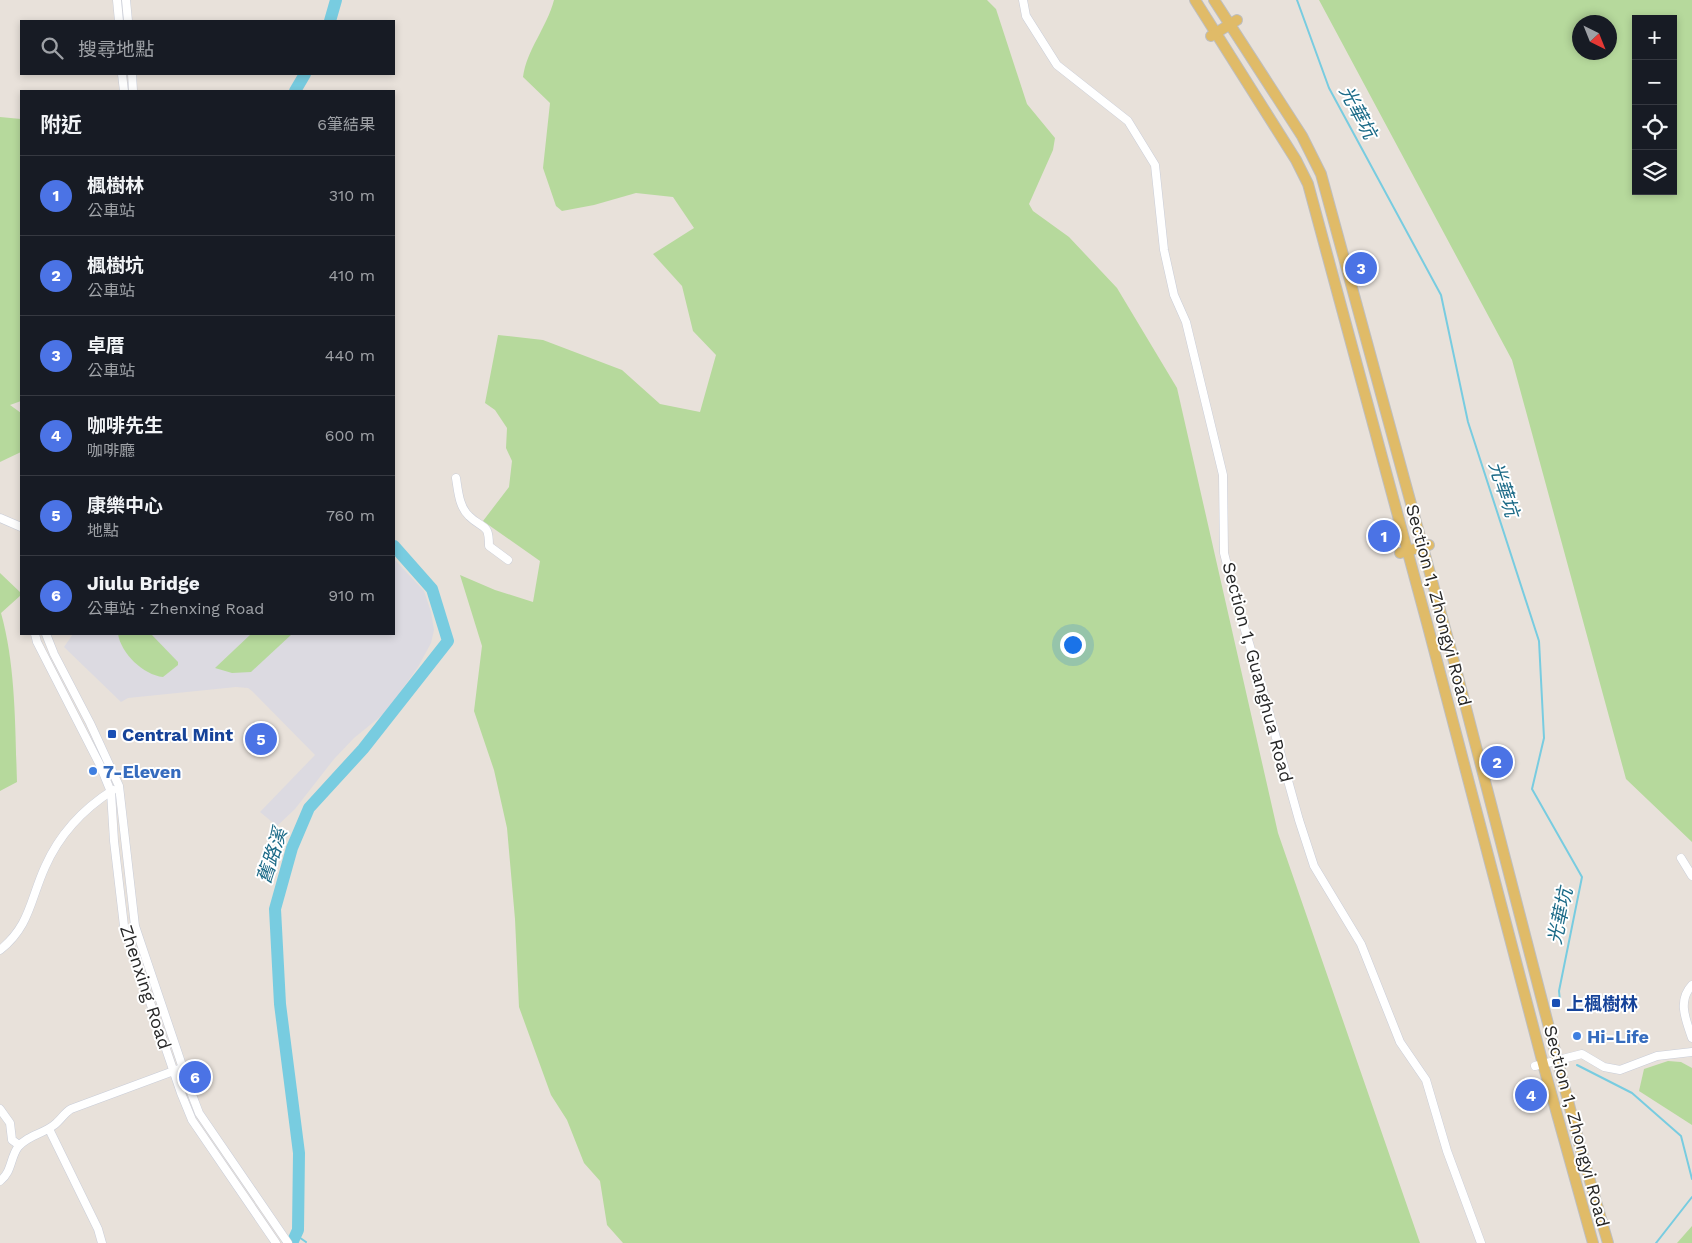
<!DOCTYPE html>
<html lang="zh-TW">
<head>
<meta charset="utf-8">
<style>
  body { margin:0; font-family:"Work Sans","Noto Sans TC",sans-serif; background:#20242c; color:#f1f3f6 }
  .controls { position:absolute; right:15px; top:15px; display:grid; overflow:hidden; border-radius:0px; box-shadow:0 2px 8px #0003 }
  .controls button { width:45px; height:45px; display:grid; place-items:center; padding:0; border:0; border-bottom:1px solid #363941; background:#171b24; color:#f1f3f6; font:25px sans-serif }
  .compass { position:absolute; left:1572px; top:15px; width:45px; height:45px; border-radius:50%; background:#171b24; box-shadow:0 2px 8px #0003; rotate:137deg }
  .you { position:absolute; left:1072px; top:644px; width:18px; height:18px; margin:-12px; border:4px solid #fff; border-radius:50%; background:#1a73e8; box-shadow:0 0 0 8px #1a73e833 }
  .badge { display:grid; place-items:center; width:32px; height:32px; border-radius:50%; background:#4b73e5; color:#fff; font-size:16px; font-weight:700 }
  .pin { position:absolute; translate:-50% -50%; border:2px solid #fff; box-shadow:0 1px 5px #0006 }
  .list { margin:0; padding:0; list-style:none }
  h2 { display:flex; justify-content:space-between; align-items:center; height:65px; margin:0; padding:0 20px; font-size:21px }
  h2 small { font-size:16px; font-weight:400; color:#9ea1a6 }
  .list li { display:grid; grid-template-columns:32px 1fr auto; gap:15px; align-items:center; box-sizing:border-box; height:80px; padding:0 20px; border-top:1px solid #363941 }
  .list b { display:block; font-size:19px; white-space:nowrap }
  .list p { margin:0; font-size:16px; white-space:nowrap; color:#9ea1a6 }
  .list em { font-size:16px; font-style:normal; color:#9ea1a6 }
  .icon { flex:none; width:28px; height:28px; fill:none; stroke:currentColor; stroke-width:2; stroke-linecap:round; stroke-linejoin:round }
  .map { position:relative; flex:none; width:1692px; height:1243px; overflow:hidden }
  .search { position:absolute; background:#171b24; box-shadow:0 2px 8px #0003; left:20px; top:20px; width:375px; height:55px; display:flex; align-items:center; gap:12px; box-sizing:border-box; padding:0 18px; border-radius:0px; color:#9ea1a6; font-size:19px }
  .panel { position:absolute; background:#171b24; box-shadow:0 2px 8px #0003; left:20px; top:90px; width:375px; height:545px; border-radius:0px }
  .map>svg:first-child { display:block }
</style>
</head>
<body>
<div class="map">
<svg width="1692" height="1243" viewBox="0 0 1692 1243">
  <rect width="100%" height="100%" fill="#e8e1da"/>
  <path fill="#dcdae1" d="M 394,559 L 424,591 L 431,612 L 434,630 L 431,643 L 418,667 L 386,712 L 354,738 L 334,759 L 295,809 L 277,826 L 260,812 L 315,755 L 252,691 L 248,688 L 236,687 L 128,698 L 121,702 L 64,647 L 73,634 L 394,634 Z"/>
  <g fill="#b6d99c" fill-rule="evenodd">
    <path d="M 554,0 L 987,0 L 996,9 L 1027,104 L 1055,138 L 1053,150 L 1029,204 L 1033,211 L 1069,237 L 1117,288 L 1177,388 L 1278,833 L 1420,1243 L 623,1243 L 607,1225 L 600,1181 L 584,1163 L 567,1120 L 551,1095 L 519,1007 L 515,919 L 507,828 L 494,770 L 474,711 L 482,646 L 460,575 L 495,590 L 533,602 L 540,561 L 483,521 L 509,487 L 512,461 L 506,448 L 507,428 L 495,410 L 485,403 L 498,335 L 543,340 L 622,370 L 660,404 L 700,412 L 716,355 L 693,331 L 682,286 L 653,254 L 694,228 L 673,197 L 636,193 L 594,205 L 562,211 L 556,206 L 543,168 L 550,103 L 523,77 C 526,51 547,27 554,0 Z"/>
    <path d="M 1319,0 L 1692,0 L 1692,842 L 1626,779 L 1512,360 ZM 1636,19 L 1673,19 L 1673,191 L 1636,191 ZM 1580,22 L 1610,22 L 1610,52 L 1580,52 Z"/>
    <path d="M 0,117 L 21,119 L 21,401 L 10,405 L 21,413 L 21,452 L 0,462 Z"/>
    <path d="M 0,573 L 21,593 L 21,595 L 1,613 C 16,667 15,726 17,782 L 0,791 Z"/>
    <path d="M 118,634 L 151,634 L 178,662 L 178,665 L 163,677 C 143,675 121,653 118,634 Z"/>
    <path d="M 251,634 L 292,634 L 251,672 L 232,673 L 215,668 Z"/>
    <path d="M 1668,1061 L 1681,1062 L 1692,1068 L 1692,1125 L 1639,1091 L 1644,1069 Z"/>
    <path d="M 1692,1226 L 1692,1243 L 1677,1243 Z"/>
  </g>
  <g fill="none" stroke-linecap="round" stroke-linejoin="round">
    <g stroke="#78cce0" stroke-width="2">
      <path d="M 1297,0 L 1329,88 L 1441,295 L 1468,422 L 1539,641 L 1544,738 L 1532,789 L 1582,877 L 1559,991 L 1560,1001"/>
      <path d="M 1577,1065 L 1632,1093 L 1681,1136 L 1692,1179"/>
      <path d="M 296,1235 L 306,1242"/>
      <path d="M 1656,1243 L 1692,1197"/>
    </g>
    <g stroke="#78cce0" stroke-width="12">
      <path d="M 330,21 L 336,0"/>
      <path d="M 295,91 L 305,74"/>
      <path d="M 292,1243 L 298,1230 L 299,1153 L 280,1004 L 275,909 L 292,848 L 309,808 L 363,749 L 448,641 L 432,589 L 394,546"/>
    </g>
    <g stroke="#c9cdd8" stroke-width="9">
      <g id="minor">
        <path d="M 117,0 L 119,21"/>
        <path d="M 126,0 L 128,21"/>
        <path d="M 1023,0 L 1026,16 L 1057,65 L 1128,121 L 1155,165 L 1164,250 L 1174,295 L 1186,322 L 1223,475 L 1224,553 L 1236,600 L 1258,673 L 1299,820 L 1314,866 L 1361,944 L 1400,1042 L 1426,1080 L 1447,1151 L 1481,1243"/>
        <path d="M 122,74 L 124,91"/>
        <path d="M 132,74 L 133,91"/>
        <path d="M 456,478 C 458,490 459,507 469,516 C 483,530 489,522 489,546 L 508,560"/>
        <path d="M 0,518 L 21,527"/>
        <path d="M 35,634 L 37,642 L 100,765 L 111,792 L 114,841 L 124,926 L 181,1093 L 192,1120 L 276,1243"/>
        <path d="M 46,634 L 54,654 L 90,723 L 119,786 L 135,926 L 191,1092 L 199,1113 L 288,1243"/>
        <path d="M 1681,858 L 1692,876"/>
        <path d="M 0,950 C 30,926 30,900 45,867 C 60,833 83,809 113,790"/>
        <path d="M 1692,985 C 1677,1001 1686,1020 1692,1038"/>
        <path d="M 1535,1066 L 1582,1054 L 1604,1067 L 1620,1070 L 1657,1056 L 1692,1052"/>
        <path d="M 0,1109 L 10,1123 L 12,1140 L 19,1145"/>
        <path d="M 49,1129 L 98,1229 L 102,1243"/>
        <path d="M 0,1181 C 12,1172 10,1158 18,1147 C 28,1135 43,1134 54,1125 C 61,1120 64,1113 71,1109 L 179,1069"/>
      </g>
    </g>
    <g stroke="#bebebe" stroke-width="12">
      <g id="major">
        <path d="M 1195,0 L 1296,160 L 1308,184 L 1427,623 L 1543,1064 L 1593,1243"/>
        <path d="M 1214,0 L 1302,136 L 1321,174 L 1452,654 L 1579,1143 L 1608,1243"/>
        <path d="M 1211,36 L 1237,20"/>
        <path d="M 1400,553 L 1429,545"/>
      </g>
    </g>
    <use href="#minor" stroke="#fff" stroke-width="8"/>
    <use href="#major" stroke="#e0bb68" stroke-width="10"/>
  </g>
  <g fill="#1a4fb4" stroke="#fff" stroke-width="2">
    <rect x="107" y="729" width="10" height="10" rx="2.5"/>
    <rect x="1551" y="998" width="10" height="10" rx="2.5"/>
  </g>
  <g fill="#3f7fe0" stroke="#fff" stroke-width="2">
    <circle cx="93" cy="771" r="5"/>
    <circle cx="1577" cy="1036" r="5"/>
  </g>
  <g text-anchor="middle" dominant-baseline="central" stroke-width="4" stroke-linejoin="round" paint-order="stroke">
    <g font-size="18" fill="#272727" stroke="#fff">
      <text transform="translate(1439 605) rotate(75)">Section 1, Zhongyi Road</text>
      <text transform="translate(1258 672) rotate(75)">Section 1, Guanghua Road</text>
      <text transform="translate(146 987) rotate(72)">Zhenxing Road</text>
      <text transform="translate(1577 1126) rotate(75)">Section 1, Zhongyi Road</text>
    </g>
    <g font-size="18" font-weight="bold" fill="#164399" stroke="#fff" text-anchor="start">
      <text x="122" y="734">Central Mint</text>
      <text x="1566" y="1003">上楓樹林</text>
    </g>
    <g font-size="18" font-weight="bold" fill="#366cbe" stroke="#fff" text-anchor="start">
      <text x="103" y="771">7-Eleven</text>
      <text x="1587" y="1036">Hi-Life</text>
    </g>
    <g font-size="19" font-style="italic" fill="#1b6a87" stroke="#fff">
      <text transform="translate(1358 112) rotate(62)">光華坑</text>
      <text transform="translate(1504 489) rotate(72)">光華坑</text>
      <text transform="translate(272 856) rotate(-72)">舊路溪</text>
      <text transform="translate(1560 916) rotate(-78)">光華坑</text>
    </g>
  </g>
</svg>
<div class="controls">
<button>+</button>
<button>−</button>
<button><svg class="icon" aria-label="locate" viewBox="0 0 24 24"><circle cx="12" cy="12" r="6"/><path d="M12 2v4M12 18v4M2 12h4M18 12h4"/></svg></button>
<button><svg class="icon" aria-label="layers" viewBox="0 0 24 24"><path d="M12 4l9 5-9 5-9-5zM3 14l9 5 9-5"/></svg></button>
</div>
<svg class="compass" viewBox="-18 -18 36 36"><path d="M0-13l5 13h-10z" fill="#e53935"/><path d="M0 13l5-13h-10z" fill="#9ea1a6"/></svg>
<div class="you"></div>
<div class="pin badge" style="left:1384px;top:536px">1</div>
<div class="pin badge" style="left:1497px;top:762px">2</div>
<div class="pin badge" style="left:1361px;top:268px">3</div>
<div class="pin badge" style="left:1531px;top:1095px">4</div>
<div class="pin badge" style="left:261px;top:739px">5</div>
<div class="pin badge" style="left:195px;top:1077px">6</div>
<div class="search"><svg class="icon" aria-label="search" viewBox="0 0 24 24"><circle cx="10" cy="10" r="6"/><path d="M15 15l6 6"/></svg>搜尋地點</div>
<section class="panel">
<h2>附近<small>6筆結果</small></h2>
<ul class="list">
<li><span class="badge">1</span><div><b>楓樹林</b><p>公車站</p></div><em>310 m</em></li>
<li><span class="badge">2</span><div><b>楓樹坑</b><p>公車站</p></div><em>410 m</em></li>
<li><span class="badge">3</span><div><b>卓厝</b><p>公車站</p></div><em>440 m</em></li>
<li><span class="badge">4</span><div><b>咖啡先生</b><p>咖啡廳</p></div><em>600 m</em></li>
<li><span class="badge">5</span><div><b>康樂中心</b><p>地點</p></div><em>760 m</em></li>
<li><span class="badge">6</span><div><b>Jiulu Bridge</b><p>公車站 · Zhenxing Road</p></div><em>910 m</em></li>
</ul>
</section>
</div>
</body>
</html>
